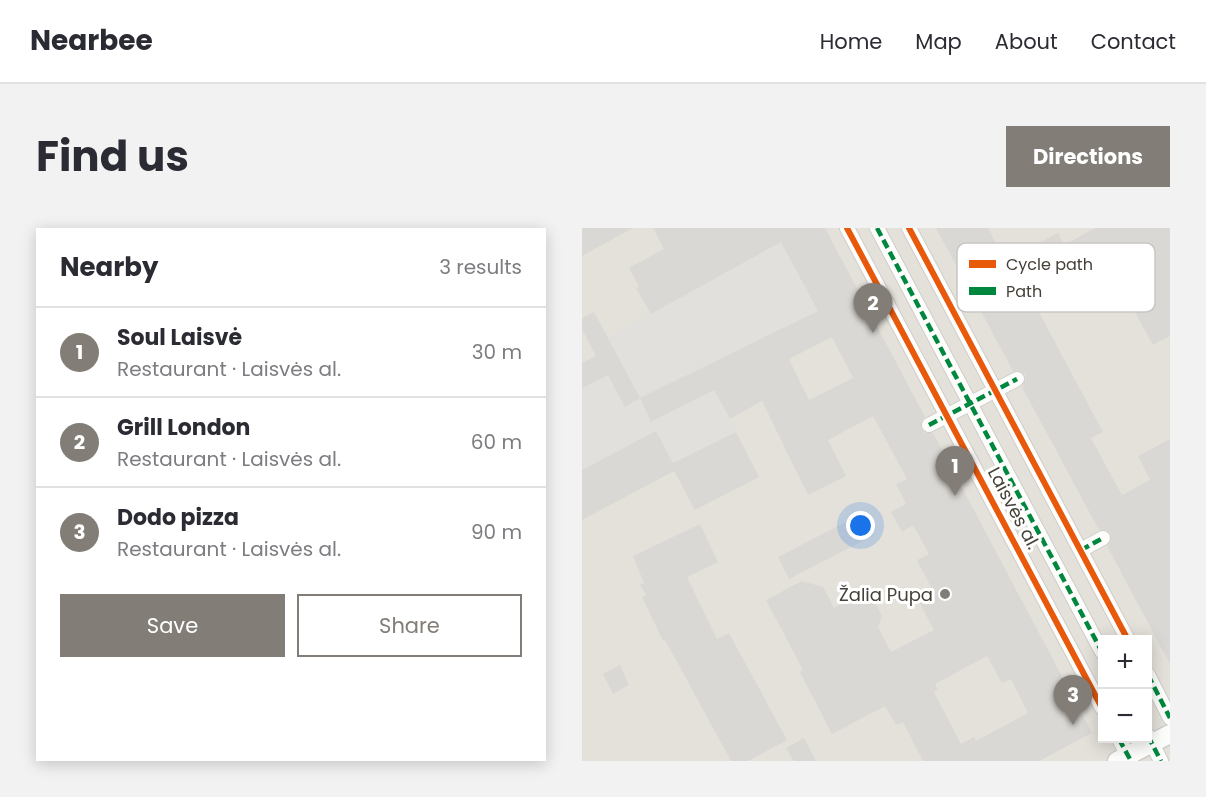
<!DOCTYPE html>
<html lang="en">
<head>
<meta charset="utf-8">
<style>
  body { margin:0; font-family:Poppins,sans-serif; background:#f2f2f3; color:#2b2b33 }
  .controls { position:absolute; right:18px; bottom:18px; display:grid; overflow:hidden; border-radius:0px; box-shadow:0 3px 15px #0003 }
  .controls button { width:54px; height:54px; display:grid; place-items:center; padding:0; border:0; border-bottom:2px solid #e1e1e2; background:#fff; color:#2b2b33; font:30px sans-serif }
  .you { position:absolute; left:279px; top:298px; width:21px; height:21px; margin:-15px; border:4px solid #fff; border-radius:50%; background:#1a73e8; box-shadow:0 0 0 9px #1a73e833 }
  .badge { display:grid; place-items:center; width:39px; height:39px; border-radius:50%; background:#827e77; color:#fff; font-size:20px; font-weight:700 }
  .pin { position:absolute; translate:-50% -50px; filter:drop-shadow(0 2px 3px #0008) }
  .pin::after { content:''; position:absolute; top:32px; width:21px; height:18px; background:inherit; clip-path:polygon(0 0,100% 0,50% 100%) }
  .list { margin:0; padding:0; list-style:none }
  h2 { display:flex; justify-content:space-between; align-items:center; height:78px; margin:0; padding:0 24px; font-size:26px }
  h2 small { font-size:20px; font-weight:400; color:#7c7c81 }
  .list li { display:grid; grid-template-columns:39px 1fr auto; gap:18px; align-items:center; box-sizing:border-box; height:90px; padding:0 24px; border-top:2px solid #e1e1e2 }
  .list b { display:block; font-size:22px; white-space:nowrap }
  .list p { margin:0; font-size:20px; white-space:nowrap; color:#7c7c81 }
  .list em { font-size:20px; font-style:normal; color:#7c7c81 }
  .actions { display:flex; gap:12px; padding:18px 24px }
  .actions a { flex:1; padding:14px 0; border:2px solid #827e77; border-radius:0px; text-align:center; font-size:21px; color:#827e77 }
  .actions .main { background:#827e77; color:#fff }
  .map { position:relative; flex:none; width:588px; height:533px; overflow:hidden; border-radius:0px }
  header { display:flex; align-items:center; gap:36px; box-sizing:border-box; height:84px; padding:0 30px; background:#fff; border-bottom:2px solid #e1e1e2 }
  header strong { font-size:28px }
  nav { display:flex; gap:33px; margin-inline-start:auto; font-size:21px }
  .intro { display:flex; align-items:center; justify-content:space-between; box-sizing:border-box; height:144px; padding:0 36px }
  h1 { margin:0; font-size:42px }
  .button { padding:15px 27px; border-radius:0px; background:#827e77; color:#fff; font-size:21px; font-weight:700 }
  main { display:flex; gap:36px; padding:0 36px }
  aside { flex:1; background:#fff; border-radius:0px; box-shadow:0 3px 15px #0003 }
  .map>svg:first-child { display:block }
</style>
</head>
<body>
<header>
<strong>Nearbee</strong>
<nav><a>Home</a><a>Map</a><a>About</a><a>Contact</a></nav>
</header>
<div class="intro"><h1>Find us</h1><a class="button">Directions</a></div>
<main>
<aside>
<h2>Nearby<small>3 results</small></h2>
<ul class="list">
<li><span class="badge">1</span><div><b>Soul Laisvė</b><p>Restaurant · Laisvės al.</p></div><em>30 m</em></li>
<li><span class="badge">2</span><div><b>Grill London</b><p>Restaurant · Laisvės al.</p></div><em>60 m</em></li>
<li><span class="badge">3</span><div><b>Dodo pizza</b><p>Restaurant · Laisvės al.</p></div><em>90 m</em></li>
</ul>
<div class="actions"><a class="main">Save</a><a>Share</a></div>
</aside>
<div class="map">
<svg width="588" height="533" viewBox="0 0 588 533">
  <rect width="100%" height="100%" fill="#f1efeb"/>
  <path fill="#e4e1da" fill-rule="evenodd" d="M 0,0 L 588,0 L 588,533 L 0,533 ZM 520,412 L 566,412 L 566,511 L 520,511 Z"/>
  <path fill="#e2e0dc" d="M 200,14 L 236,83 L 58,171 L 86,185 L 133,162 L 154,204 L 91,235 L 83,219 L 66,207 L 0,242 L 0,160 L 26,147 L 43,179 L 58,170 L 25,109 Z"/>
  <g fill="#dad8d4" fill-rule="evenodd">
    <path d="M 0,0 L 51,0 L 0,28 Z"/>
    <path d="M 71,0 L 243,0 L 343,189 L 339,193 L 339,201 L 343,205 L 351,205 L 510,505 L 457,533 L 341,533 L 321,494 L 314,497 L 303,478 L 250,506 L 218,444 L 221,442 L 184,372 L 220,353 L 241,359 L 252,380 L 286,362 L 300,388 L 296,399 L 309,424 L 352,402 L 335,370 L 350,361 L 335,332 L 347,326 L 331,297 L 320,304 L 309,284 L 324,276 L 314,256 L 325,251 L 291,188 L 246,212 L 264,248 L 226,267 L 180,173 L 148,191 L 132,162 L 69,194 L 58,170 L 236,83 L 199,14 L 69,86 L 54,60 L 57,58 L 47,40 L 82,21 ZM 250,109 L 271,150 L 227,172 L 207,131 ZM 405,428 L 420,455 L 429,451 L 446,485 L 394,513 L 392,509 L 379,516 L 352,464 L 356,462 L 353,456 Z"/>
    <path d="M 354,0 L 406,0 L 423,33 L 476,5 L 482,17 L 513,0 L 588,0 L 588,108 L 571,117 L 550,79 L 552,78 L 522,21 L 444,60 L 521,204 L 509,210 L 540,267 L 568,252 L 556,228 L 588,211 L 588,436 L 525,318 L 529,314 L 529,306 L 525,302 L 517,302 L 440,159 L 444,152 L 443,146 L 436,142 L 431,143 Z"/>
    <path d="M 12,84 L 58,170 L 43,179 L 26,147 L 0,160 L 0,135 L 14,128 L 0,101 L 0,90 Z"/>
    <path d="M 74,203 L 91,235 L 154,204 L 177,249 L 113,282 L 92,243 L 0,292 L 0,242 Z"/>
    <path d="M 281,285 L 292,307 L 207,351 L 196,329 Z"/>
    <path d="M 118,296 L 136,334 L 105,349 L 135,411 L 147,405 L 205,512 L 166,533 L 149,533 L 83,412 L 81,413 L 60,369 L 64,367 L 58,356 L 62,355 L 51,328 Z"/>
    <path d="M 38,437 L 47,457 L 31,466 L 21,446 Z"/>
    <path d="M 222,510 L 234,533 L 212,533 L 204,520 Z"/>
  </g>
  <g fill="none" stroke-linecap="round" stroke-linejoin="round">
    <g stroke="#cfcdc9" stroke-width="16">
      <g id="pedestrian">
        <path d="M 265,0 L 520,480"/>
        <path d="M 295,0 L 520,424"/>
        <path d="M 327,0 L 546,412"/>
        <path d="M 347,197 L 435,151"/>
        <path d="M 499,322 L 521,310"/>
        <path d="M 566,447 L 588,490"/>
        <path d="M 566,508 L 579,533"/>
        <path d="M 537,511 L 549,533"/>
      </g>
    </g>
    <g stroke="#cfcdc9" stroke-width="21">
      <path id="minor" d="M 535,533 L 588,506"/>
    </g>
    <use href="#pedestrian" stroke="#fdfdfc" stroke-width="14"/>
    <use href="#minor" stroke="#fdfdfc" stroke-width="18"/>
    <g stroke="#00873e" stroke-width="4.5" stroke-dasharray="9 4.5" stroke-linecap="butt">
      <path d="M 295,0 L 520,424"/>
      <path d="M 347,197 L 435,151"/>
      <path d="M 499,322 L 521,310"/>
      <path d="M 566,447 L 588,490"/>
      <path d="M 566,508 L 579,533"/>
      <path d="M 537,511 L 549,533"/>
    </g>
    <g stroke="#fff" stroke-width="10">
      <g id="cycleway">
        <path d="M 265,0 L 520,480"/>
        <path d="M 327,0 L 546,412"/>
      </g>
    </g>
    <use href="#cycleway" stroke="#e8590c" stroke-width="6"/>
  </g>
  <circle fill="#827e77" stroke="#fff" stroke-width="2" cx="363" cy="366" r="6"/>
  <g text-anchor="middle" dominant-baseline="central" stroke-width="6" stroke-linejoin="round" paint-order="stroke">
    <g font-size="18" fill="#464138" stroke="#fff">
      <text transform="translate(432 280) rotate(62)">Laisvės al.</text>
    </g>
    <g font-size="18" fill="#464138" stroke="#fff" text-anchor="end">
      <text x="351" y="366">Žalia Pupa</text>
    </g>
  </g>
  <rect x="375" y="15" width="198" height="69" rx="9" fill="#fff" stroke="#c8c6c3" stroke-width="1.5"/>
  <rect x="387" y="32" width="27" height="8" fill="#e8590c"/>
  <rect x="387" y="59" width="27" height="8" fill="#00873e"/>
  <g font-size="16" fill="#464138">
    <text x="424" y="42">Cycle path</text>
    <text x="424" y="69">Path</text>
  </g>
</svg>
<div class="controls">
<button>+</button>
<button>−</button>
</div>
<div class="you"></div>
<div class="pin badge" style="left:373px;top:268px">1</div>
<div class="pin badge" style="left:291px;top:105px">2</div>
<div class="pin badge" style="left:491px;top:497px">3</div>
</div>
</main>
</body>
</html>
